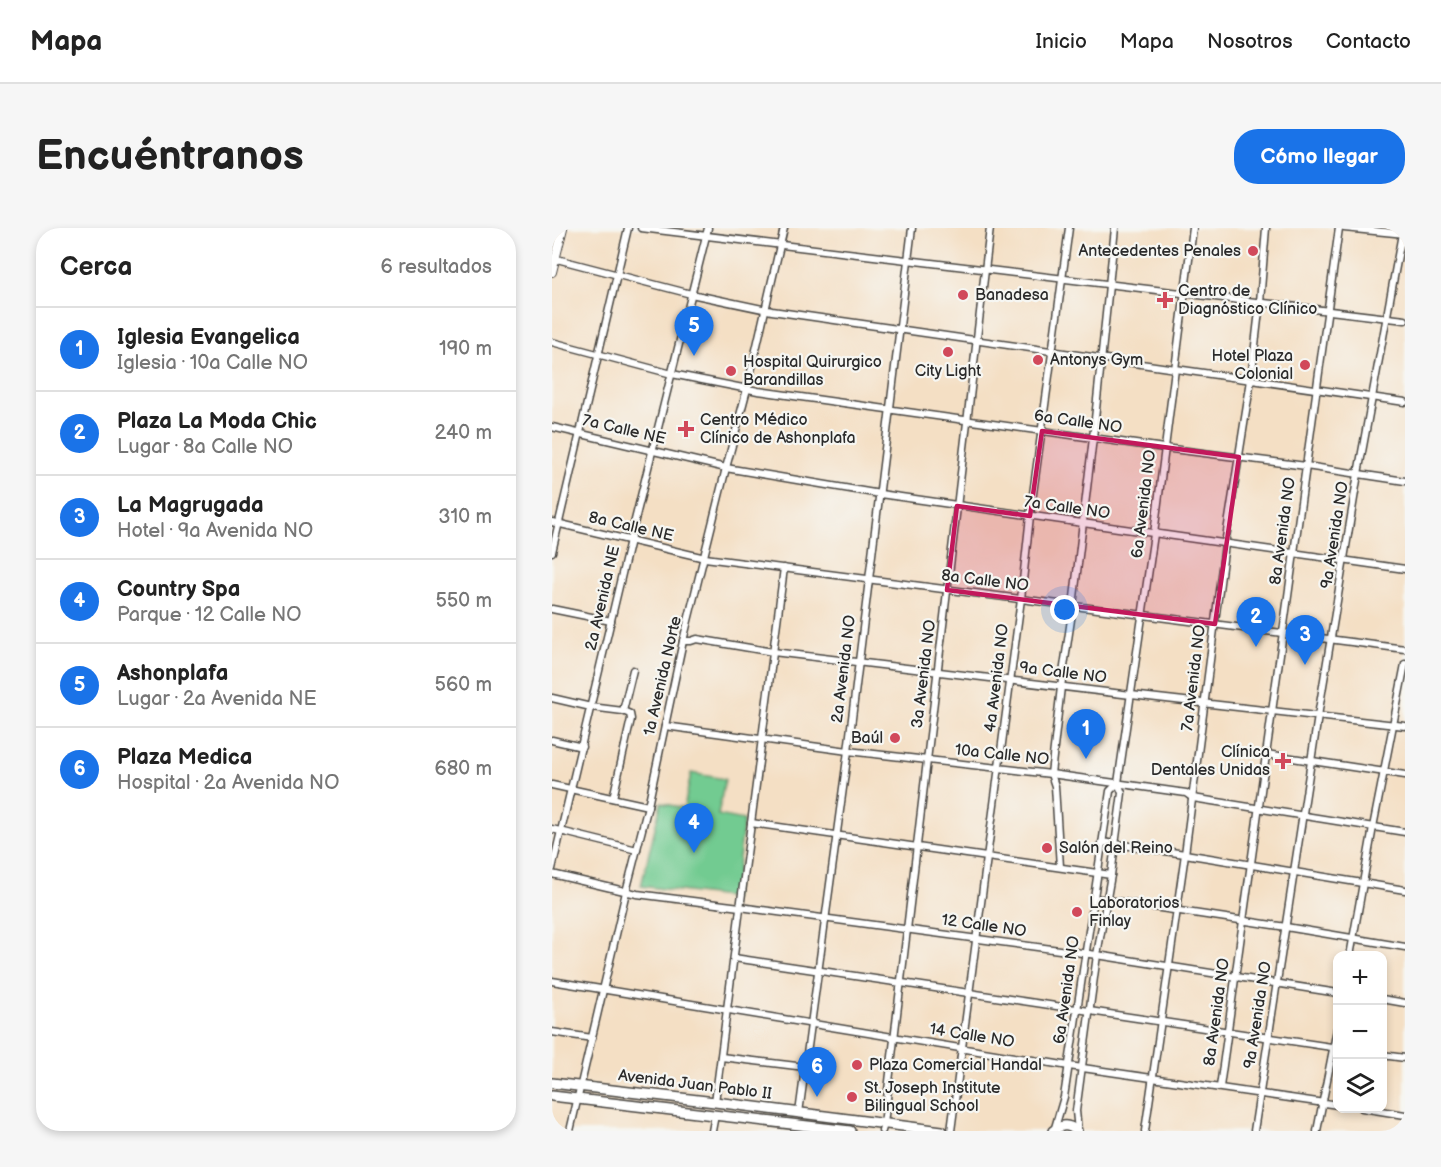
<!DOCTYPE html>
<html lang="es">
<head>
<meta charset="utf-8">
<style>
  body { margin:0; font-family:"Balsamiq Sans",sans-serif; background:#f6f6f6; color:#222 }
  .controls { position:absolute; right:18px; bottom:18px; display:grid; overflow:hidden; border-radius:12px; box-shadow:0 3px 9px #0003 }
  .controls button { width:54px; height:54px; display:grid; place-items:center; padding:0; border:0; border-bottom:2px solid #e0e0e0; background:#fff; color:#222; font:30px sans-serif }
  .you { position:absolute; left:513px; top:382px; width:21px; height:21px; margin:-15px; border:4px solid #fff; border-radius:50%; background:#1a73e8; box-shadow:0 0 0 9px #1a73e833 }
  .badge { display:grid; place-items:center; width:39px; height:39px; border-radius:50%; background:#1a73e8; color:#fff; font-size:20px; font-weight:700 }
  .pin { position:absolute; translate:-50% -50px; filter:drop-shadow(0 2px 3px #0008) }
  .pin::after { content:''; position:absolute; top:32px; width:21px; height:18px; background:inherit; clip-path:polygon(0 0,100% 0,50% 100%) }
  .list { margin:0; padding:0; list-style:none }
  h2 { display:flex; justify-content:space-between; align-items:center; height:78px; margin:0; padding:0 24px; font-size:26px }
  h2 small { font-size:20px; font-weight:400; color:#767676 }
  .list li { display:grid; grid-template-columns:39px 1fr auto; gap:18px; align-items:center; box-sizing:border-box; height:84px; padding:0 24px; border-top:2px solid #e0e0e0 }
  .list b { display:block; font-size:22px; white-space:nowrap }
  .list p { margin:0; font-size:20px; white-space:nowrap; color:#767676 }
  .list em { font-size:20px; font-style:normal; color:#767676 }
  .icon { flex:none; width:33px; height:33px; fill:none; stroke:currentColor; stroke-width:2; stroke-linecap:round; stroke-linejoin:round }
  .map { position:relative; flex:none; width:853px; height:903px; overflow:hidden; border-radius:24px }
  header { display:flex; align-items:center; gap:36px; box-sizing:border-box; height:84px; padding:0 30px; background:#fff; border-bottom:2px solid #e0e0e0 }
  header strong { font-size:28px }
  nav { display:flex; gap:33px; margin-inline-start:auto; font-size:21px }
  .intro { display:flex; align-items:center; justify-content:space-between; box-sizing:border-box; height:144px; padding:0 36px }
  h1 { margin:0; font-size:42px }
  .button { padding:15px 27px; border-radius:24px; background:#1a73e8; color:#fff; font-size:21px; font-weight:700 }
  main { display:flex; gap:36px; padding:0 36px }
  aside { flex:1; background:#fff; border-radius:24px; box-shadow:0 3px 9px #0003 }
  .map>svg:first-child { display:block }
</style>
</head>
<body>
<header>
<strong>Mapa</strong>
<nav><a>Inicio</a><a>Mapa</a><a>Nosotros</a><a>Contacto</a></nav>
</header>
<div class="intro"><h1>Encuéntranos</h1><a class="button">Cómo llegar</a></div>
<main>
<aside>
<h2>Cerca<small>6 resultados</small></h2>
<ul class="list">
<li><span class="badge">1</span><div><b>Iglesia Evangelica</b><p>Iglesia · 10a Calle NO</p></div><em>190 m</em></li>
<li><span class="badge">2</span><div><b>Plaza La Moda Chic</b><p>Lugar · 8a Calle NO</p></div><em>240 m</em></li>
<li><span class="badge">3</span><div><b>La Magrugada</b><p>Hotel · 9a Avenida NO</p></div><em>310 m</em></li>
<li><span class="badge">4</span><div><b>Country Spa</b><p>Parque · 12 Calle NO</p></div><em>550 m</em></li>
<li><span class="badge">5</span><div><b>Ashonplafa</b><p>Lugar · 2a Avenida NE</p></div><em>560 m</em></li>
<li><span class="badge">6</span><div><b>Plaza Medica</b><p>Hospital · 2a Avenida NO</p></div><em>680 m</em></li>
</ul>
</aside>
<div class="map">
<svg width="853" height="903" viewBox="0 0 853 903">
  <rect width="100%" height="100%" fill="#f6f6f2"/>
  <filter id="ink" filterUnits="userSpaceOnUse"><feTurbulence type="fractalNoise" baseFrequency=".0167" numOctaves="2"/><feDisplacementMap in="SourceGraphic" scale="12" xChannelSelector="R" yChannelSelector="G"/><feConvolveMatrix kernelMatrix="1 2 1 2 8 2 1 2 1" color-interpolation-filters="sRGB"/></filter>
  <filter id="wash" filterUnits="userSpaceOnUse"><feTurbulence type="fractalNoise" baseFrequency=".008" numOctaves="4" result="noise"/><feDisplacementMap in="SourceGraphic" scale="24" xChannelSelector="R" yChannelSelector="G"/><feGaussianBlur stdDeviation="1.35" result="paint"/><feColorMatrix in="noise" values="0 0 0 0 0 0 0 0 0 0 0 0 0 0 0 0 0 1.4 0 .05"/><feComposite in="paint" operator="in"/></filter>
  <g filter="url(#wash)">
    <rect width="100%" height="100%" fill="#f4dfc4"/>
    <path fill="#72cb91" stroke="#4e7b5e" stroke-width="1.5" d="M 139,545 L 173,551 L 166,587 L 192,592 L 182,670 L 89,658 L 109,575 L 132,580 Z"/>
  </g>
  <g filter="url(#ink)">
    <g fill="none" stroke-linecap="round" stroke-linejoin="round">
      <g stroke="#494642" stroke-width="9">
        <g id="minor">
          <path d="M 89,0 L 853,92"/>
          <path d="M 792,0 L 853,6"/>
          <path d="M 1,30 L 139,66 L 220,83 L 853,174"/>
          <path d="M 0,114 L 120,146 L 206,163 L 612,220 L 754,238 L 853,253"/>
          <path d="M 0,199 L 174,240 L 328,266 L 853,341"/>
          <path d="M 0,294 L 153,330 L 853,421"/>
          <path d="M 0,324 L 76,0"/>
          <path d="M 0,381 L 59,393"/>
          <path d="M 131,413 L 139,413 L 145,411 L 221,424 L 579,467 L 853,498"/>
          <path d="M 0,470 L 39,479 L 71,483 L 78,486 L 79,491 L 61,570"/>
          <path d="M 71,483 L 81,442"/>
          <path d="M 113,498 L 296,523 L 499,546 L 634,565 L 641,570 L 853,604"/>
          <path d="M 0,512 L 30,519"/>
          <path d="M 714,526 L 853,547"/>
          <path d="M 0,557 L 96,578"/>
          <path d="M 199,595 L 559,647"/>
          <path d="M 0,601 L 85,622"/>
          <path d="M 550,614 L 633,626 L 853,662"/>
          <path d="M 508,639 L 503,558 L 499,546 L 509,459 L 521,378 L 541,210 L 563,0"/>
          <path d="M 0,641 L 78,312 L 156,0"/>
          <path d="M 0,646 L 85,666 L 188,679 L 545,727 L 786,765"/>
          <path d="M 542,670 L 734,699 L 853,719"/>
          <path d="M 798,728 L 821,599 L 853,436"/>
          <path d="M 182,730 L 786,820"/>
          <path d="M 0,753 L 517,838 L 786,877"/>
          <path d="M 830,771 L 853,775"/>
          <path d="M 0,804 L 40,810"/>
          <path d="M 830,827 L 853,830"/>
          <path d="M 169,829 L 253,839"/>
          <path d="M 668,859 L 787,0"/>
          <path d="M 163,874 L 232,340"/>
          <path d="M 810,880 L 853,887"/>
          <path d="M 247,885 L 296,523 L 360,0"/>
          <path d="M 18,903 L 74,664 L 96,578 L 131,413 L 174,240 L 195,161 L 232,0"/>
          <path d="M 160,903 L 163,887"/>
          <path d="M 330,903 L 332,896 L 438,0"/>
          <path d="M 399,903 L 469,371 L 478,288 L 517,0"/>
          <path d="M 502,903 L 512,869 L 558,563 L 566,555"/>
          <path d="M 526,903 L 524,883 L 545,727 L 559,647 L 570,565 L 566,555 L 602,306 L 641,0"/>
          <path d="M 593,903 L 633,626 L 673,316 L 699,152 L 708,74 L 714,0"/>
          <path d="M 702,903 L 766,488 L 806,246 L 851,0"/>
          <path d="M 765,903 L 786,796"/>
        </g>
      </g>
      <g stroke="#494642" stroke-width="10">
        <path id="major" d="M 0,44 L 11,0"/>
      </g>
      <g stroke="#494642" stroke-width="12">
        <g id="highway">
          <path d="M 0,855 L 163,874 L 390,903"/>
          <path d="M 0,868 L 298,903"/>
          <path d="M 501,903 C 510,896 516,896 525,903"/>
        </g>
      </g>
      <use href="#minor" stroke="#fff" stroke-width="6"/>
      <use href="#major" stroke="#fff" stroke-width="8"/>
      <use href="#highway" stroke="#fff" stroke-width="9"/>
    </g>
  </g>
  <path fill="#c2185b" fill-opacity="0.2" stroke="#c2185b" stroke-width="4.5" stroke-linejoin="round" d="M 490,203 L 687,229 L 663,396 L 395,362 L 405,278 L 478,288 Z"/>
  <g fill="#d1495b" stroke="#f6f6f2" stroke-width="2">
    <circle cx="701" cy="23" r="6"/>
    <circle cx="411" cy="67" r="6"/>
    <path d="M610 63h6v6h6v6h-6v6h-6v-6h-6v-6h6z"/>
    <circle cx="396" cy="124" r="6"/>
    <circle cx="486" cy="132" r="6"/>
    <circle cx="753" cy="137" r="6"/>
    <circle cx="179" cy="143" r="6"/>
    <path d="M131 192h6v6h6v6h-6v6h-6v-6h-6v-6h6z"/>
    <circle cx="343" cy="510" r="6"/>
    <path d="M728 524h6v6h6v6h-6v6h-6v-6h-6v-6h6z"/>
    <circle cx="495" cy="620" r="6"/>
    <circle cx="525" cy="684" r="6"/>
    <circle cx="305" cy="837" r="6"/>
    <circle cx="300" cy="869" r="6"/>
  </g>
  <g text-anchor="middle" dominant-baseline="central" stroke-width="4.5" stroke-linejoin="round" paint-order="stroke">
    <g font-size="16" fill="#2b2b2b" stroke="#f6f6f2" text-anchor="start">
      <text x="689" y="23" text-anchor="end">Antecedentes Penales</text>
      <text x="626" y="63">Centro de<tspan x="626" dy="18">Diagnóstico Clínico</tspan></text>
      <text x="423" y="67">Banadesa</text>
      <text x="741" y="128" text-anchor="end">Hotel Plaza<tspan x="741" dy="18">Colonial</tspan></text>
      <text x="498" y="132">Antonys Gym</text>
      <text x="191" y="134">Hospital Quirurgico<tspan x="191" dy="18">Barandillas</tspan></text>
      <text x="396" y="143" text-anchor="middle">City Light</text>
      <text x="148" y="192">Centro Médico<tspan x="148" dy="18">Clínico de Ashonplafa</tspan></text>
      <text x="331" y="510" text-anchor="end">Baúl</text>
      <text x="718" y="524" text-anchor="end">Clínica<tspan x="718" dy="18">Dentales Unidas</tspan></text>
      <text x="507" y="620">Salón del Reino</text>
      <text x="537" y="675">Laboratorios<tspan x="537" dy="18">Finlay</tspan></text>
      <text x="317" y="837">Plaza Comercial Handal</text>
      <text x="312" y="860">St. Joseph Institute<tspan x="312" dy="18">Bilingual School</tspan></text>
    </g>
    <g font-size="16" fill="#2b2b2b" stroke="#f6f6f2">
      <text transform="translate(526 194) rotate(8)">6a Calle NO</text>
      <text transform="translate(72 202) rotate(13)">7a Calle NE</text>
      <text transform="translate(592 276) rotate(-83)">6a Avenida NO</text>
      <text transform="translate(515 280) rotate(8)">7a Calle NO</text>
      <text transform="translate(79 299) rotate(13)">8a Calle NE</text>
      <text transform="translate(731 303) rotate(-82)">8a Avenida NO</text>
      <text transform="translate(783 307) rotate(-81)">9a Avenida NO</text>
      <text transform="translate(433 353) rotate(7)">8a Calle NO</text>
      <text transform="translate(51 370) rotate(-77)">2a Avenida NE</text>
      <text transform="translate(292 441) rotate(-83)">2a Avenida NO</text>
      <text transform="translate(511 445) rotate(7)">9a Calle NO</text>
      <text transform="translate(372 446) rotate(-83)">3a Avenida NO</text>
      <text transform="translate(111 448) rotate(-77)">1a Avenida Norte</text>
      <text transform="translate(445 450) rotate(-83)">4a Avenida NO</text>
      <text transform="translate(642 450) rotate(-83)">7a Avenida NO</text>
      <text transform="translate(450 527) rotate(6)">10a Calle NO</text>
      <text transform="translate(432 698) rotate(8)">12 Calle NO</text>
      <text transform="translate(515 762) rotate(-82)">6a Avenida NO</text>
      <text transform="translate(665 784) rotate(-82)">8a Avenida NO</text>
      <text transform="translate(706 787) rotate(-81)">9a Avenida NO</text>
      <text transform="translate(420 808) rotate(9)">14 Calle NO</text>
      <text transform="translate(143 857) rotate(7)">Avenida Juan Pablo II</text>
    </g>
  </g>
</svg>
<div class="controls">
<button>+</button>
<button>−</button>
<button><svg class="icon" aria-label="layers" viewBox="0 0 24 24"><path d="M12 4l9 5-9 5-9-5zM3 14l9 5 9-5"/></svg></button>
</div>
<div class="you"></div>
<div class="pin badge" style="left:534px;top:531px">1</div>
<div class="pin badge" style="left:704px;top:419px">2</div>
<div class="pin badge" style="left:753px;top:437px">3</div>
<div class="pin badge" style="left:142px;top:625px">4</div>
<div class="pin badge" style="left:142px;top:128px">5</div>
<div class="pin badge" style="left:265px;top:869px">6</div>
</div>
</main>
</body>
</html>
